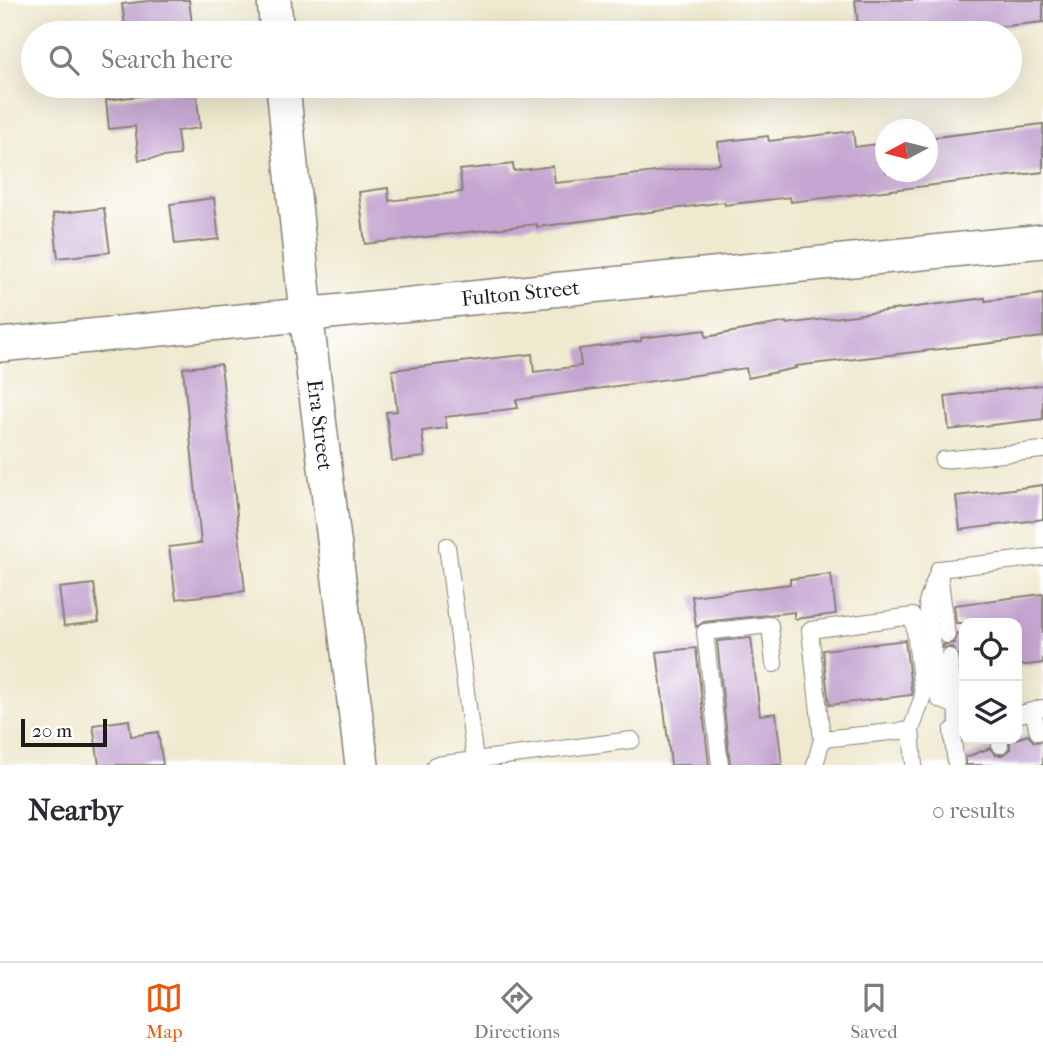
<!DOCTYPE html>
<html lang="en">
<head>
<meta charset="utf-8">
<style>
  body { margin:0; font-family:"IM FELL French Canon",serif; background:#f2f2f3; color:#2b2b33 }
  .controls { position:absolute; right:21px; bottom:21px; display:grid; overflow:hidden; border-radius:14px; box-shadow:0 7px 28px #0002 }
  .controls button { width:63px; height:63px; display:grid; place-items:center; padding:0; border:0; border-bottom:2px solid #e1e1e2; background:#fff; color:#2b2b33; font:35px sans-serif }
  .compass { position:absolute; left:875px; top:119px; width:63px; height:63px; border-radius:50%; background:#fff; box-shadow:0 7px 28px #0002; rotate:263deg }
  .scale { position:absolute; left:21px; bottom:18px; width:86px; box-sizing:border-box; padding-left:7px; border:4px solid #1c1c1c; border-top:0; font-size:19px; line-height:24px; white-space:nowrap; color:#1c1c1c; -webkit-text-stroke:5px #fff; paint-order:stroke }
  .list { margin:0; padding:0; list-style:none }
  h2 { display:flex; justify-content:space-between; align-items:center; height:91px; margin:0; padding:0 28px; font-size:30px }
  h2 small { font-size:23px; font-weight:400; color:#7c7c81 }
  .icon { flex:none; width:38px; height:38px; fill:none; stroke:currentColor; stroke-width:2; stroke-linecap:round; stroke-linejoin:round }
  .map { position:relative; flex:none; width:1043px; height:765px; overflow:hidden }
  .search { position:absolute; background:#fff; box-shadow:0 7px 28px #0002; left:21px; right:21px; top:21px; height:77px; display:flex; align-items:center; gap:18px; box-sizing:border-box; padding:0 24px; border-radius:38px; color:#7c7c81; font-size:26px }
  .sheet { height:196px; background:#fff }
  nav { display:flex; justify-content:space-around; align-items:center; box-sizing:border-box; height:98px; border-top:2px solid #e1e1e2; background:#fff; font-size:19px; color:#7c7c81 }
  nav a { display:grid; justify-items:center; gap:4px }
  nav .on { color:#ea580c }
  .map>svg:first-child { display:block }
</style>
</head>
<body>
<div class="map">
<svg width="1043" height="765" viewBox="0 0 1043 765">
  <rect width="100%" height="100%" fill="#fff"/>
  <filter id="ink" filterUnits="userSpaceOnUse"><feTurbulence type="fractalNoise" baseFrequency=".0143" numOctaves="2"/><feDisplacementMap in="SourceGraphic" scale="14" xChannelSelector="R" yChannelSelector="G"/><feConvolveMatrix kernelMatrix="1 2 1 2 8 2 1 2 1" color-interpolation-filters="sRGB"/></filter>
  <filter id="wash" filterUnits="userSpaceOnUse"><feTurbulence type="fractalNoise" baseFrequency=".00686" numOctaves="4" result="noise"/><feDisplacementMap in="SourceGraphic" scale="28" xChannelSelector="R" yChannelSelector="G"/><feGaussianBlur stdDeviation="1.57" result="paint"/><feColorMatrix in="noise" values="0 0 0 0 0 0 0 0 0 0 0 0 0 0 0 0 0 1.4 0 .05"/><feComposite in="paint" operator="in"/></filter>
  <g filter="url(#wash)">
    <rect width="100%" height="100%" fill="#efe9cf"/>
    <g id="blocks">
      <g fill="#c5a5d1">
        <path d="M 156,0 L 189,0 L 193,33 L 126,33 L 122,4 Z"/>
        <path d="M 855,0 L 1043,0 L 1043,22 L 943,33 L 859,33 Z"/>
        <path d="M 196,89 L 200,128 L 177,131 L 180,155 L 139,160 L 135,126 L 109,129 L 106,100 Z"/>
        <path d="M 1043,124 L 1043,172 L 791,202 L 790,197 L 725,205 L 724,202 L 537,227 L 537,224 L 365,244 L 359,192 L 388,188 L 389,201 L 462,192 L 460,170 L 513,164 L 514,171 L 553,166 L 555,183 L 607,178 L 720,164 L 718,142 L 768,136 L 769,141 L 853,131 L 855,147 L 886,143 L 886,172 L 928,172 L 928,138 Z"/>
        <path d="M 214,198 L 219,239 L 175,244 L 170,204 Z"/>
        <path d="M 104,208 L 110,252 L 58,258 L 53,214 Z"/>
        <path d="M 1043,294 L 1043,337 L 795,366 L 796,368 L 748,378 L 746,368 L 516,400 L 518,408 L 445,417 L 447,428 L 422,431 L 425,457 L 392,461 L 386,412 L 397,411 L 392,370 L 532,354 L 534,372 L 581,366 L 579,349 L 641,341 L 641,338 L 705,330 L 706,337 L 786,322 L 787,324 L 985,298 L 985,301 Z"/>
        <path d="M 221,364 L 245,591 L 176,599 L 169,547 L 201,543 L 183,368 Z"/>
        <path d="M 1043,385 L 1043,419 L 949,430 L 945,396 Z"/>
        <path d="M 1043,485 L 1043,519 L 960,530 L 956,496 Z"/>
        <path d="M 831,574 L 836,614 L 794,619 L 794,612 L 704,622 L 696,627 L 692,596 L 790,584 L 790,579 Z"/>
        <path d="M 94,584 L 99,622 L 64,626 L 59,588 Z"/>
        <path d="M 1043,594 L 1043,663 L 1017,666 L 1017,623 L 956,623 L 954,605 Z"/>
        <path d="M 957,633 L 964,633 L 964,655 L 959,656 L 952,647 L 943,648 L 943,645 L 954,643 Z"/>
        <path d="M 751,638 L 760,715 L 776,713 L 782,765 L 730,765 L 717,641 Z"/>
        <path d="M 905,640 L 912,695 L 829,705 L 823,650 Z"/>
        <path d="M 696,648 L 709,765 L 671,765 L 657,652 Z"/>
        <path d="M 129,720 L 131,736 L 158,732 L 163,765 L 99,765 L 93,725 Z"/>
        <path d="M 1028,735 L 1034,742 L 1043,741 L 1043,765 L 966,765 L 966,757 L 990,748 L 996,755 L 1002,755 L 1010,749 L 1010,741 Z"/>
      </g>
    </g>
  </g>
  <g filter="url(#ink)">
    <use href="#blocks" fill-opacity="0" stroke="#868276" stroke-width="2"/>
    <g fill="none" stroke-linecap="round" stroke-linejoin="round">
      <g stroke="#868276" stroke-width="18">
        <g id="service">
          <path d="M 943,460 L 1043,450"/>
          <path d="M 447,546 L 475,760"/>
          <path d="M 939,569 L 927,602 L 939,699 L 956,706"/>
          <path d="M 939,569 L 1043,557"/>
          <path d="M 939,572 L 947,635"/>
          <path d="M 949,657 L 959,729"/>
          <path d="M 1033,711 L 1038,732"/>
          <path d="M 1017,715 L 1043,708"/>
          <path d="M 822,739 L 810,630 L 913,616 L 923,696 L 911,730"/>
          <path d="M 999,739 L 1000,745"/>
          <path d="M 435,765 L 632,740"/>
          <path d="M 720,765 L 705,632 L 770,625 L 774,664"/>
          <path d="M 815,765 L 822,739 L 911,730 L 914,765"/>
          <path d="M 956,765 L 952,731 L 963,728"/>
        </g>
      </g>
      <g stroke="#868276" stroke-width="36">
        <g id="minor">
          <path d="M 274,0 L 277,33"/>
          <path id="s1" d="M 283,86 L 306,314 L 362,765"/>
          <path id="s2" d="M 0,345 L 1043,241"/>
        </g>
      </g>
      <use href="#service" stroke="#fff" stroke-width="16"/>
      <use href="#minor" stroke="#fff" stroke-width="33"/>
    </g>
  </g>
  <g text-anchor="middle" dominant-baseline="central" stroke-width="7" stroke-linejoin="round" paint-order="stroke">
    <g font-size="21" fill="#1c1c1c" stroke="#fff">
      <text stroke="none"><textPath href="#s2" startOffset="523">Fulton Street</textPath></text>
      <text stroke="none"><textPath href="#s1" startOffset="341">Era Street</textPath></text>
    </g>
  </g>
</svg>
<div class="controls">
<button><svg class="icon" aria-label="locate" viewBox="0 0 24 24"><circle cx="12" cy="12" r="6"/><path d="M12 2v4M12 18v4M2 12h4M18 12h4"/></svg></button>
<button><svg class="icon" aria-label="layers" viewBox="0 0 24 24"><path d="M12 4l9 5-9 5-9-5zM3 14l9 5 9-5"/></svg></button>
</div>
<svg class="compass" viewBox="-18 -18 36 36"><path d="M0-13l5 13h-10z" fill="#e53935"/><path d="M0 13l5-13h-10z" fill="#7c7c81"/></svg>
<div class="scale">20 m</div>
<div class="search"><svg class="icon" aria-label="search" viewBox="0 0 24 24"><circle cx="10" cy="10" r="6"/><path d="M15 15l6 6"/></svg>Search here</div>
</div>
<section class="sheet">
<h2>Nearby<small>0 results</small></h2>
<ul class="list">
</ul>
</section>
<nav>
<a class="on"><svg class="icon" aria-label="map" viewBox="0 0 24 24"><path d="M3 6l6-2 6 2 6-2v14l-6 2-6-2-6 2zM9 4v14M15 6v14"/></svg>Map</a>
<a><svg class="icon" aria-label="directions" viewBox="0 0 24 24"><path d="M12 3l9 9-9 9-9-9zM9 14v-3h6M13 9l2 2-2 2"/></svg>Directions</a>
<a><svg class="icon" aria-label="saved" viewBox="0 0 24 24"><path d="M7 4h10v16l-5-4-5 4z"/></svg>Saved</a>
</nav>
</body>
</html>
